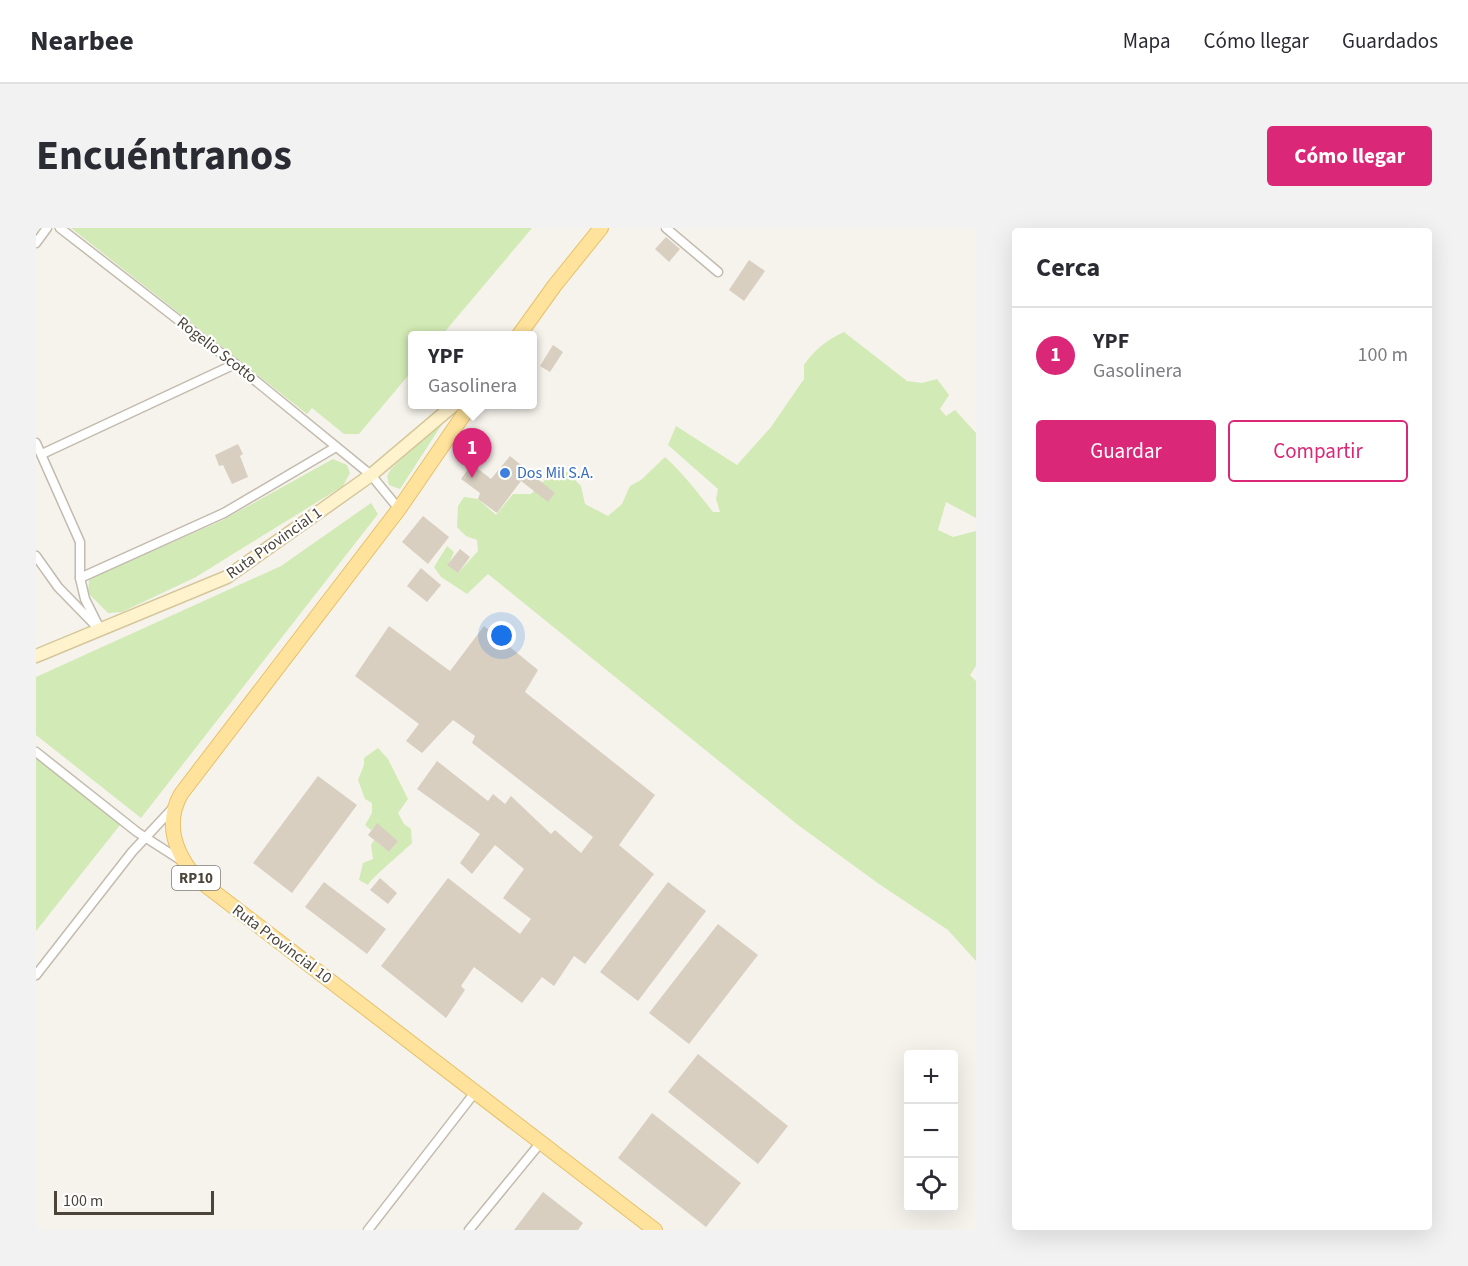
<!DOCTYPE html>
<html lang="es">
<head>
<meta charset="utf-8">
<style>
  body { margin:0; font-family:"Source Sans 3",sans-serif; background:#f2f2f3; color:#2b2b33 }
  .controls { position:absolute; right:18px; bottom:18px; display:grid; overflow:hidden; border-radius:6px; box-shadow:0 6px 24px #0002 }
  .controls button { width:54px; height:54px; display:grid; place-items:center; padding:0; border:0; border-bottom:2px solid #e1e1e2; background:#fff; color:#2b2b33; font:30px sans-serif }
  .scale { position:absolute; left:18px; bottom:15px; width:160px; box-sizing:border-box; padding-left:6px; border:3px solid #4b4439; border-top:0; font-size:16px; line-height:21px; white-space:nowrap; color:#4b4439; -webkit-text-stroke:4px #fff; paint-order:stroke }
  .you { position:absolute; left:466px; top:408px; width:21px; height:21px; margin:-15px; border:4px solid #fff; border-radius:50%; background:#1a73e8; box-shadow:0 0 0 9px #1a73e833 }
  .badge { display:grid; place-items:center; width:39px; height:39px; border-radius:50%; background:#db2777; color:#fff; font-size:20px; font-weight:700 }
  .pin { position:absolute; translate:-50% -50px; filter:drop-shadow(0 2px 3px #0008) }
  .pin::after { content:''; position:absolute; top:32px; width:21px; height:18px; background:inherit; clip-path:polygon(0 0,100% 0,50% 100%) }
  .popup { position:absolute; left:372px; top:103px; width:129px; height:78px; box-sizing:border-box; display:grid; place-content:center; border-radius:6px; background:#fff; filter:drop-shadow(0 2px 4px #0005); font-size:20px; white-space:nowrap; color:#7c7c81 }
  .popup b { font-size:22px; color:#2b2b33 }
  .popup::after { content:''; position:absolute; left:50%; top:100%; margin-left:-12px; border:12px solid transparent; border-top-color:#fff }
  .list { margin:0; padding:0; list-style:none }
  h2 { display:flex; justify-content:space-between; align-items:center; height:78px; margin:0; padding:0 24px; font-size:26px }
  h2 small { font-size:20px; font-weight:400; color:#7c7c81 }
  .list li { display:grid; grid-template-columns:39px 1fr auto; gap:18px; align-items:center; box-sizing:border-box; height:96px; padding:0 24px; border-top:2px solid #e1e1e2 }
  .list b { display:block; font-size:22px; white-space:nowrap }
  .list p { margin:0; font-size:20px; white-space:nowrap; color:#7c7c81 }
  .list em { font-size:20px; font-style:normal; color:#7c7c81 }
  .actions { display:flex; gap:12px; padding:18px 24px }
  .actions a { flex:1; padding:14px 0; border:2px solid #db2777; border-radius:6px; text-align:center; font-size:21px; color:#db2777 }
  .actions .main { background:#db2777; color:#fff }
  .icon { flex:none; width:33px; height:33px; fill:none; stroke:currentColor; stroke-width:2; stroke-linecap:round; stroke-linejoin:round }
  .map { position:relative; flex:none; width:940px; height:1002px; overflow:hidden; border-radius:6px }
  header { display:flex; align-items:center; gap:36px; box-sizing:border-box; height:84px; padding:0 30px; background:#fff; border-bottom:2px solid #e1e1e2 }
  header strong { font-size:28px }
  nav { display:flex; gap:33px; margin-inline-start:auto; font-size:21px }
  .intro { display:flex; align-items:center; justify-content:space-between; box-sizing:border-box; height:144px; padding:0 36px }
  h1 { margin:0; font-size:42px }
  .button { padding:15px 27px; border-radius:6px; background:#db2777; color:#fff; font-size:21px; font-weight:700 }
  main { display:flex; gap:36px; padding:0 36px }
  aside { flex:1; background:#fff; border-radius:6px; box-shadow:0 6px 24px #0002 }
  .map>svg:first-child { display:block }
</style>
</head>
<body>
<header>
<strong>Nearbee</strong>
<nav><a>Mapa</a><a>Cómo llegar</a><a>Guardados</a></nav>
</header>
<div class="intro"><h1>Encuéntranos</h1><a class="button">Cómo llegar</a></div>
<main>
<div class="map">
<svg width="940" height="1002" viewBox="0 0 940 1002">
  <rect width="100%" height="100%" fill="#f6f3ec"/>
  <g fill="#d2eab5">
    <path d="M 35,0 L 496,0 L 406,107 L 376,107 L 376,143 L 323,206 L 308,206 L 276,180 L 271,186 Z"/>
    <path d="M 808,104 L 871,153 L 886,155 L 901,151 L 913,167 L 904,181 L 910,188 L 919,182 L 940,205 L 940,290 L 910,274 L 902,302 L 917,309 L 940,303 L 940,438 L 934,447 L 940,453 L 940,733 L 912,702 L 843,656 L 762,597 L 452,346 L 431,366 L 405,349 L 398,339 L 411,318 L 418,324 L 412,337 L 422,345 L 442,323 L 441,312 L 430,308 L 421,299 L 422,278 L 428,269 L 442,271 L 460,287 L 477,266 L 495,266 L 512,249 L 531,244 L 545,258 L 549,276 L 572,288 L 586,276 L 594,258 L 605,252 L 629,229 C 647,245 662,265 677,284 L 684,284 L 680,271 L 682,261 L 632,217 L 640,198 L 701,237 L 735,199 L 768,151 L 768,137 C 779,121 791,112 808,104 Z"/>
    <path d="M 412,187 L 364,261 L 353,257 L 351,248 L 355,241 Z"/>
    <path d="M 297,231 L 311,237 L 314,245 L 307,258 L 160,349 L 86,384 L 72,385 L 52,365 L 53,352 L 61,347 L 185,293 Z"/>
    <path d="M 335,275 L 342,286 L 105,590 L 0,507 L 0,449 L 245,338 Z"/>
    <path d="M 342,520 L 352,531 L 372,571 L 362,585 L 368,596 L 375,601 L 376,615 C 367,624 335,650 332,657 L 323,652 L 327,635 L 337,631 L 335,617 L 338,612 L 353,624 L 362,613 L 341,596 L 335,602 L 329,597 L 336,585 L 336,575 L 329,571 L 322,552 L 328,537 L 328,530 Z"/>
    <path d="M 0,523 L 88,592 L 0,703 Z"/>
  </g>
  <g fill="#d8cfc1">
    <path d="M 630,9 L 644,21 L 633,34 L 619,21 Z"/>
    <path d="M 713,32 L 729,43 L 708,73 L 693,62 Z"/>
    <path d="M 517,117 L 527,124 L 514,144 L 504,138 Z"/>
    <path d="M 202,216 L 207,226 L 204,228 L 212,249 L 196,256 L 187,237 L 183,238 L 179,227 Z"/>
    <path d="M 474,228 L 519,265 L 512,274 L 485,253 L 461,285 L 442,271 L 444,265 L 425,251 L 436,236 L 455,251 Z"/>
    <path d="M 387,288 L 413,309 L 392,336 L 366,314 Z"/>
    <path d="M 424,321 L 434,329 L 422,345 L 411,337 Z"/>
    <path d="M 385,340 L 405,357 L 391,374 L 371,358 Z"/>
    <path d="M 353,398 L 414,443 L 448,398 L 502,442 L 489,464 L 619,567 L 583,617 L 618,646 L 549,736 L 538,728 L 518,758 L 506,749 L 486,775 L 438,739 L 425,758 L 429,762 L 410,790 L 345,738 L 412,650 L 484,706 L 495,691 L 467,670 L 488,641 L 459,617 L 436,646 L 424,635 L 444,606 L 381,561 L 401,533 L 452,573 L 457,566 L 469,576 L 475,568 L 515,606 L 519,602 L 545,625 L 557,609 L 436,515 L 439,508 L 417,492 L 386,525 L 370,513 L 383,496 L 319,448 Z"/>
    <path d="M 282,548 L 321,577 L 256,665 L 217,635 Z"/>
    <path d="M 341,595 L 362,613 L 353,624 L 332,607 Z"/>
    <path d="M 344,650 L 361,665 L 352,676 L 334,662 Z"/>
    <path d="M 288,654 L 350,701 L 331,726 L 269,679 Z"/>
    <path d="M 632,654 L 670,683 L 602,773 L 564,744 Z"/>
    <path d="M 682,696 L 722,727 L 653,816 L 613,785 Z"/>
    <path d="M 662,826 L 752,898 L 722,936 L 632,864 Z"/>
    <path d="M 616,885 L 705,955 L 670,999 L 582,930 Z"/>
    <path d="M 507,964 L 547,995 L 542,1002 L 478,1002 Z"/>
  </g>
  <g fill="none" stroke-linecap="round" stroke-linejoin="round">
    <g stroke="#c2bbae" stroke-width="11">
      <g id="minor">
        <path d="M 24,0 L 199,136 L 335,247 L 363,281"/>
        <path d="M 630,0 L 682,44"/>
        <path d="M 0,15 L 11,0"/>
        <path d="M 0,215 L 44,314 L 44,350 L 49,371 L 64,401"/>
        <path d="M 6,226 L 199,136"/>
        <path d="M 0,328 L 22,359 L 58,396"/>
        <path d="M 44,350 L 188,285 L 300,219"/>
        <path d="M 0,524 L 101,604 L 146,633"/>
        <path d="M 0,747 L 96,624 L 137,580"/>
        <path d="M 332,1002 L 440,863"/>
        <path d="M 433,1002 L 506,913"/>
      </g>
    </g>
    <g stroke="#d6c79b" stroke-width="15">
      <path id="secondary" d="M 0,428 L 191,349 L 335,247 L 419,176"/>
    </g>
    <g stroke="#e6c16a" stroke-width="16">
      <g id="primary">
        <path d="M 483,107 L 519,57 L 565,0"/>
        <path d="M 435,176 L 363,281 L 145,566 C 128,596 140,626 160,650 L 619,1002"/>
      </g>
    </g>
    <use href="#minor" stroke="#fff" stroke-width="8"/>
    <use href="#secondary" stroke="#fff3cd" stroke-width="12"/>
    <use href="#primary" stroke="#ffe39c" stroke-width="14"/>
  </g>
  <circle fill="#3f7fe0" stroke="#fff" stroke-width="2" cx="469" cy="245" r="6"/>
  <g text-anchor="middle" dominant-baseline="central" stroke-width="4.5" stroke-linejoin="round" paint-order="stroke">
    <rect fill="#fff" stroke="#817c74" stroke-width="1.5" x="136" y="638" width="48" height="24" rx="4.5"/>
    <g font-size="15" font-weight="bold" fill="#4b4439">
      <text x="160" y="650">RP10</text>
    </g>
    <g font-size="16" fill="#4b4439" stroke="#fff">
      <text transform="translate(181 122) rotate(38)">Rogelio Scotto</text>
      <text transform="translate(238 315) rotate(-35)">Ruta Provincial 1</text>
      <text transform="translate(246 716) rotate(37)">Ruta Provincial 10</text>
    </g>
    <g font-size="16" fill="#366cbe" stroke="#fff" text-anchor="start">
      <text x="481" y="245">Dos Mil S.A.</text>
    </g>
  </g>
</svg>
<div class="controls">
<button>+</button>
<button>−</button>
<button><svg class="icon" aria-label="locate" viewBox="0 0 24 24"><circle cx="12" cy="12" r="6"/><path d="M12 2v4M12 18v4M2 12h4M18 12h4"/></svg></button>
</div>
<div class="scale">100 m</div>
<div class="you"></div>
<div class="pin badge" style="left:436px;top:250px">1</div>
<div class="popup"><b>YPF</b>Gasolinera</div>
</div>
<aside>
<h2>Cerca<small></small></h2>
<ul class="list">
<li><span class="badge">1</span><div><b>YPF</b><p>Gasolinera</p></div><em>100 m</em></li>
</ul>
<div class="actions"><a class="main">Guardar</a><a>Compartir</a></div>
</aside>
</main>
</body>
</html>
